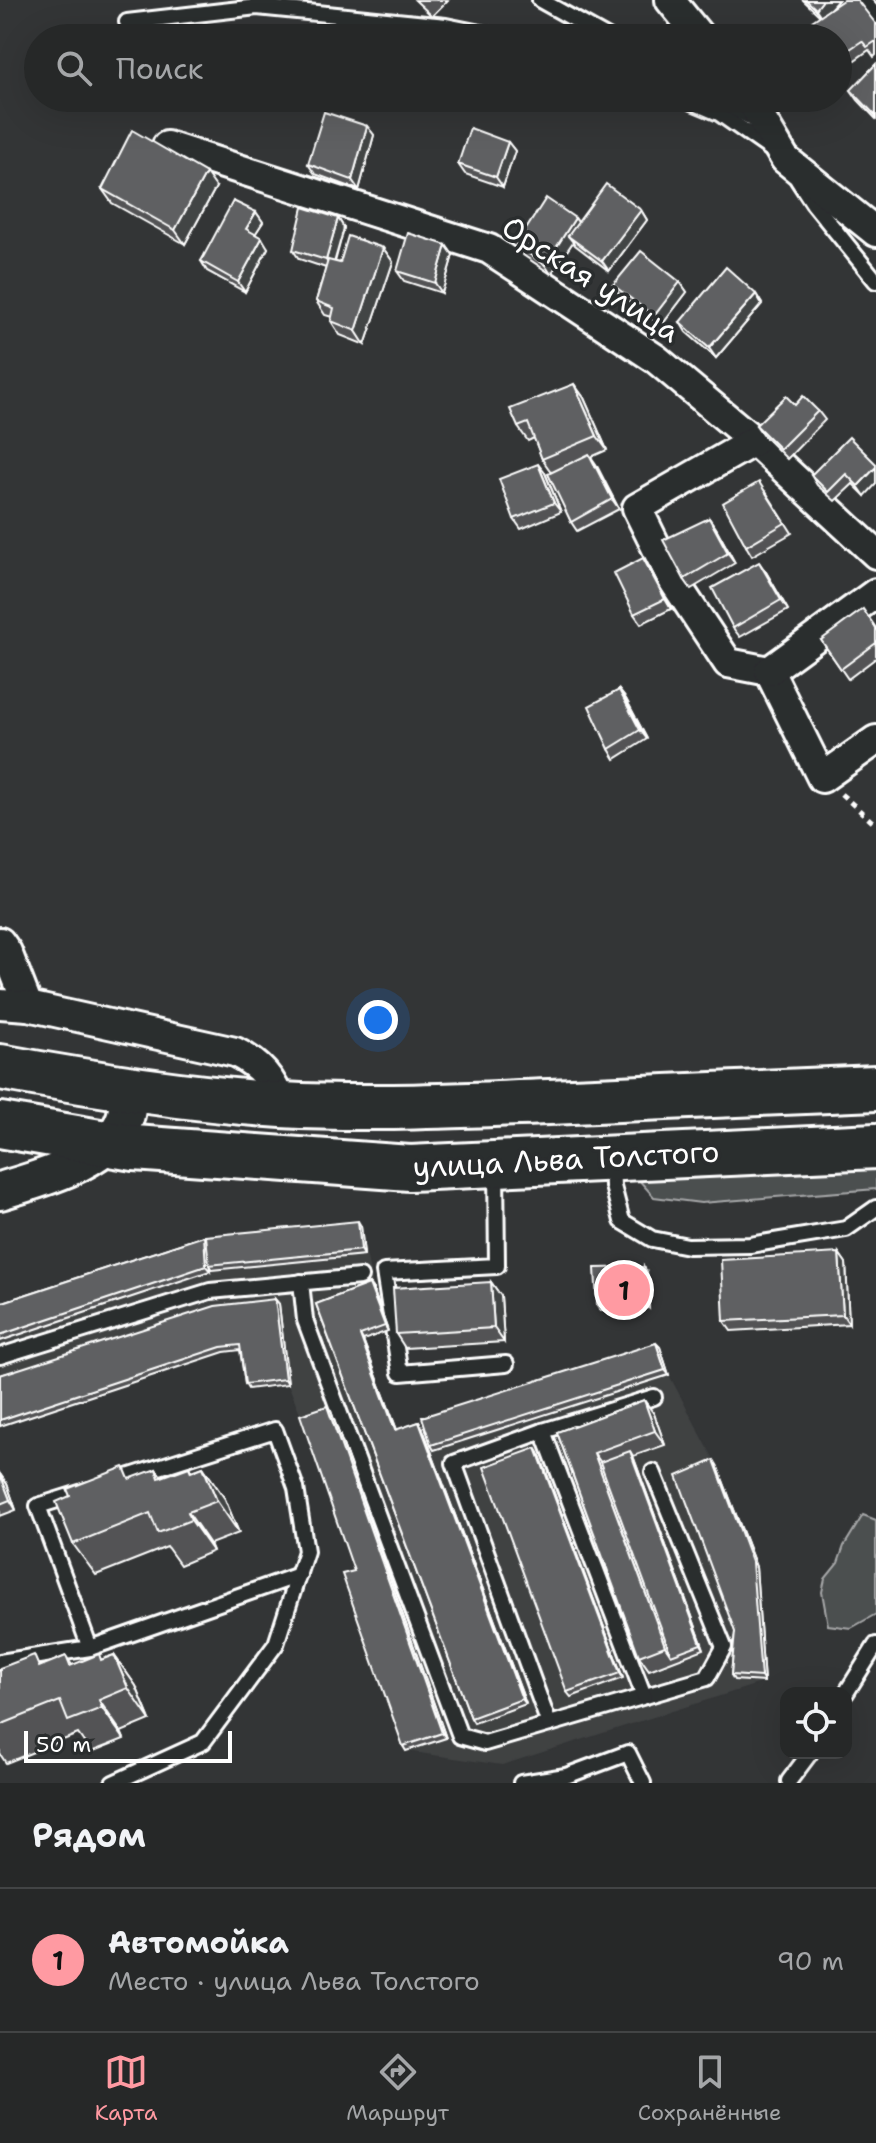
<!DOCTYPE html>
<html lang="ru">
<head>
<meta charset="utf-8">
<style>
  body { margin:0; font-family:"Shantell Sans",sans-serif; background:#2e3030; color:#f1f3f6 }
  .controls { position:absolute; right:24px; bottom:24px; display:grid; overflow:hidden; border-radius:16px; box-shadow:0 8px 32px #0002 }
  .controls button { width:72px; height:72px; display:grid; place-items:center; padding:0; border:0; border-bottom:2px solid #424445; background:#262828; color:#f1f3f6; font:40px sans-serif }
  .scale { position:absolute; left:24px; bottom:20px; width:208px; box-sizing:border-box; padding-left:8px; border:4px solid #fff; border-top:0; font-size:22px; line-height:28px; white-space:nowrap; color:#fff; -webkit-text-stroke:6px #2a2d2e; paint-order:stroke }
  .you { position:absolute; left:378px; top:1020px; width:28px; height:28px; margin:-20px; border:6px solid #fff; border-radius:50%; background:#1a73e8; box-shadow:0 0 0 12px #1a73e833 }
  .badge { display:grid; place-items:center; width:52px; height:52px; border-radius:50%; background:#ff9aa2; color:#111; font-size:26px; font-weight:700 }
  .pin { position:absolute; translate:-50% -50%; border:4px solid #fff; box-shadow:0 2px 8px #0006 }
  .list { margin:0; padding:0; list-style:none }
  h2 { display:flex; justify-content:space-between; align-items:center; height:104px; margin:0; padding:0 32px; font-size:34px }
  h2 small { font-size:26px; font-weight:400; color:#a4a6a8 }
  .list li { display:grid; grid-template-columns:52px 1fr auto; gap:24px; align-items:center; box-sizing:border-box; height:144px; padding:0 32px; border-top:2px solid #424445 }
  .list b { display:block; font-size:30px; white-space:nowrap }
  .list p { margin:0; font-size:26px; white-space:nowrap; color:#a4a6a8 }
  .list em { font-size:26px; font-style:normal; color:#a4a6a8 }
  .icon { flex:none; width:44px; height:44px; fill:none; stroke:currentColor; stroke-width:2; stroke-linecap:round; stroke-linejoin:round }
  .map { position:relative; flex:none; width:876px; height:1783px; overflow:hidden }
  .search { position:absolute; background:#262828; box-shadow:0 8px 32px #0002; left:24px; right:24px; top:24px; height:88px; display:flex; align-items:center; gap:20px; box-sizing:border-box; padding:0 28px; border-radius:44px; color:#a4a6a8; font-size:30px }
  .sheet { height:248px; background:#262828 }
  nav { display:flex; justify-content:space-around; align-items:center; box-sizing:border-box; height:112px; border-top:2px solid #424445; background:#262828; font-size:22px; color:#a4a6a8 }
  nav a { display:grid; justify-items:center; gap:4px }
  nav .on { color:#ff9aa2 }
  .map>svg:first-child { display:block }
</style>
</head>
<body>
<div class="map">
<svg width="876" height="1783" viewBox="0 0 876 1783">
  <rect width="100%" height="100%" fill="#333536"/>
  <filter id="ink" filterUnits="userSpaceOnUse"><feTurbulence type="fractalNoise" baseFrequency=".0125" numOctaves="2"/><feDisplacementMap in="SourceGraphic" scale="16" xChannelSelector="R" yChannelSelector="G"/><feConvolveMatrix kernelMatrix="1 2 1 2 8 2 1 2 1" color-interpolation-filters="sRGB"/></filter>
  <g filter="url(#ink)">
    <path fill="#404243" d="M 361,1226 L 373,1289 L 388,1331 L 364,1341 L 399,1435 L 660,1347 L 669,1375 L 717,1465 L 756,1567 L 764,1682 L 502,1765 L 406,1751 L 345,1579 L 357,1576 L 303,1420 L 288,1384 L 248,1389 L 243,1350 L 224,1352 L 0,1426 L 0,1309 L 207,1241 Z"/>
    <g fill="#4c4f50" stroke="#a6a7a8" stroke-width="2">
      <path d="M 876,1165 L 876,1189 L 701,1203 L 654,1197 L 637,1178 Z"/>
      <path d="M 863,1515 L 876,1520 L 876,1614 L 851,1628 L 828,1625 L 822,1592 L 825,1579 L 838,1563 L 844,1546 Z"/>
    </g>
    <g fill="none" stroke-linecap="round" stroke-linejoin="round">
      <g stroke="#fff" stroke-width="20">
        <g id="service">
          <path d="M 540,0 L 608,38"/>
          <path d="M 862,0 L 876,16"/>
          <path d="M 127,22 L 257,7 L 446,26 L 505,38"/>
          <path d="M 683,98 L 719,113 L 772,150"/>
          <path d="M 715,98 L 757,121"/>
          <path d="M 798,180 L 813,203 L 876,281"/>
          <path d="M 612,1165 L 613,1186 L 622,1221 L 652,1239 L 688,1246 L 750,1245 L 846,1229 L 876,1208"/>
          <path d="M 496,1167 L 497,1266 L 384,1272 L 400,1373 L 506,1364"/>
          <path d="M 301,1282 L 305,1320 L 460,1736 L 485,1743 L 707,1678 L 724,1647 L 653,1472"/>
          <path d="M 0,1356 L 210,1291 L 360,1277"/>
          <path d="M 543,1431 L 654,1397"/>
          <path d="M 112,1482 L 275,1430 L 296,1488 L 306,1551 L 276,1644 L 203,1742 L 113,1783"/>
          <path d="M 90,1648 L 299,1575"/>
          <path d="M 0,1662 L 90,1648 L 38,1506 L 89,1490"/>
          <path d="M 846,1693 L 876,1645"/>
          <path d="M 549,1724 L 454,1463 L 543,1431 L 644,1696"/>
          <path d="M 789,1781 L 810,1753"/>
          <path d="M 521,1783 L 566,1776 L 628,1753 L 643,1783"/>
        </g>
      </g>
      <g stroke="#fff" stroke-width="34">
        <g id="minor">
          <path d="M 670,0 L 701,38"/>
          <path d="M 749,98 L 785,159 L 876,232"/>
          <path d="M 167,146 L 489,249 L 656,359 L 754,441 L 876,554"/>
          <path d="M 754,441 L 637,508 L 671,577 L 728,663 L 769,671 L 822,778 L 876,740"/>
          <path d="M 769,671 L 876,593"/>
          <path d="M 0,942 L 7,952 L 28,1006"/>
          <path d="M 0,1004 L 28,1006 L 235,1052 C 259,1064 273,1079 281,1105"/>
        </g>
      </g>
      <g stroke="#fff" stroke-width="42">
        <path id="tertiary" d="M 0,1191 C 39,1179 111,1161 125,1118 C 128,1109 128,1097 130,1087"/>
      </g>
      <g stroke="#fff" stroke-width="50">
        <g id="primary">
          <path d="M 0,1067 C 93,1084 188,1099 282,1105 C 371,1110 460,1105 549,1102 C 658,1097 767,1093 876,1088"/>
          <path d="M 0,1125 L 134,1148 L 410,1168 L 876,1146"/>
        </g>
      </g>
      <path stroke="#fff" stroke-width="5" stroke-dasharray="6 6" stroke-linecap="butt" d="M 841,794 L 876,825"/>
      <use href="#service" stroke="#2a2d2e" stroke-width="14"/>
      <use href="#minor" stroke="#2a2d2e" stroke-width="28"/>
      <use href="#tertiary" stroke="#2a2d2e" stroke-width="36"/>
      <use href="#primary" stroke="#2a2d2e" stroke-width="44"/>
    </g>
    <g fill="#525354" stroke="#fff" stroke-width="2">
      <path d="M 415,0 L 448,0 L 432,16 Z"/>
      <path d="M 803,0 L 838,0 L 833,6 L 876,24 L 876,55 L 874,57 L 869,50 L 845,67 L 838,57 L 819,15 Z"/>
      <path d="M 876,64 L 876,119 L 858,100 L 851,90 Z"/>
      <path d="M 367,126 L 374,135 L 359,190 L 315,174 L 308,164 Z"/>
      <path d="M 508,142 L 515,151 L 503,187 L 465,174 L 458,164 Z"/>
      <path d="M 216,187 L 185,244 L 112,203 L 102,189 Z"/>
      <path d="M 641,210 L 647,220 L 609,271 L 575,245 L 573,242 L 551,274 L 523,255 L 516,245 L 575,218 L 578,222 Z"/>
      <path d="M 256,212 L 263,222 L 255,234 L 268,248 L 245,292 L 207,271 L 201,261 Z"/>
      <path d="M 338,218 L 344,228 L 335,262 L 340,263 L 383,248 L 393,262 L 365,345 L 340,335 L 331,321 L 332,317 L 325,315 L 316,301 L 326,268 L 299,259 L 293,250 Z"/>
      <path d="M 446,245 L 453,255 L 442,293 L 404,281 L 397,271 Z"/>
      <path d="M 680,282 L 687,292 L 661,326 L 620,295 L 613,285 Z"/>
      <path d="M 756,294 L 762,304 L 716,358 L 686,332 L 680,322 Z"/>
      <path d="M 574,384 L 584,398 L 607,450 L 591,457 L 619,509 L 577,531 L 571,522 L 551,472 L 542,459 L 534,438 L 528,441 L 518,427 Z"/>
      <path d="M 795,405 L 818,411 L 825,420 L 787,459 L 763,435 L 756,425 Z"/>
      <path d="M 876,464 L 865,496 L 853,484 L 835,501 L 817,485 L 811,475 Z"/>
      <path d="M 545,473 L 561,512 L 521,529 L 514,519 Z"/>
      <path d="M 766,492 L 792,533 L 752,556 L 746,546 Z"/>
      <path d="M 709,518 L 716,528 L 735,563 L 691,589 L 684,579 Z"/>
      <path d="M 643,558 L 650,568 L 671,609 L 641,624 L 634,614 Z"/>
      <path d="M 766,572 L 788,610 L 740,637 L 733,628 Z"/>
      <path d="M 876,628 L 876,658 L 848,679 L 821,640 Z"/>
      <path d="M 619,690 L 626,699 L 647,739 L 615,759 L 609,749 Z"/>
      <path d="M 361,1226 L 364,1255 L 212,1270 L 209,1265 L 210,1271 L 0,1341 L 0,1303 L 204,1236 L 206,1240 Z"/>
      <path d="M 839,1253 L 846,1263 L 849,1324 L 731,1331 L 724,1321 Z"/>
      <path d="M 644,1267 L 647,1272 L 649,1308 L 600,1310 L 597,1305 Z"/>
      <path d="M 491,1282 L 501,1296 L 504,1342 L 405,1348 L 396,1334 Z"/>
      <path d="M 369,1284 L 373,1289 L 388,1331 L 363,1340 L 397,1430 L 419,1422 L 422,1427 L 526,1704 L 474,1723 L 471,1718 L 316,1304 Z"/>
      <path d="M 275,1299 L 279,1304 L 288,1384 L 248,1389 L 245,1384 L 240,1350 L 224,1352 L 0,1426 L 0,1375 Z"/>
      <path d="M 656,1343 L 660,1347 L 669,1375 L 434,1450 L 431,1445 Z"/>
      <path d="M 644,1400 L 654,1414 L 665,1445 L 633,1456 L 704,1649 L 649,1670 L 639,1656 L 557,1432 Z"/>
      <path d="M 327,1406 L 331,1411 L 446,1738 L 406,1751 L 403,1746 Z"/>
      <path d="M 536,1448 L 539,1453 L 623,1678 L 571,1697 L 567,1692 Z"/>
      <path d="M 717,1465 L 756,1567 L 764,1682 L 734,1680 L 731,1675 L 735,1632 Z"/>
      <path d="M 189,1467 L 192,1471 L 203,1467 L 225,1499 L 239,1533 L 210,1544 L 213,1551 L 180,1565 L 167,1547 L 96,1575 L 73,1544 L 156,1469 L 162,1477 Z"/>
      <path d="M 0,1474 L 7,1484 L 16,1510 L 0,1516 Z"/>
      <path d="M 114,1655 L 136,1686 L 150,1720 L 121,1732 L 124,1739 L 91,1752 L 78,1734 L 6,1763 L 0,1754 L 0,1668 L 42,1666 L 66,1656 L 72,1665 L 103,1659 Z"/>
    </g>
    <g fill="#424445" stroke="#fff" stroke-width="2">
      <path d="M 823,0 L 838,0 L 822,18 L 816,9 Z"/>
      <path d="M 367,126 L 374,135 L 359,190 L 352,180 Z"/>
      <path d="M 508,142 L 515,151 L 503,187 L 496,177 Z"/>
      <path d="M 206,173 L 216,187 L 185,244 L 175,230 Z"/>
      <path d="M 641,210 L 647,220 L 609,271 L 602,261 Z"/>
      <path d="M 256,212 L 263,222 L 252,239 L 246,229 Z"/>
      <path d="M 338,218 L 344,228 L 332,270 L 326,260 Z"/>
      <path d="M 575,218 L 582,228 L 568,236 L 573,242 L 551,274 L 545,265 Z"/>
      <path d="M 262,238 L 268,248 L 245,292 L 238,282 Z"/>
      <path d="M 446,245 L 453,255 L 442,293 L 435,283 Z"/>
      <path d="M 383,248 L 393,262 L 365,345 L 356,331 Z"/>
      <path d="M 680,282 L 687,292 L 661,326 L 654,316 Z"/>
      <path d="M 756,294 L 762,304 L 716,358 L 709,348 Z"/>
      <path d="M 574,384 L 584,398 L 607,450 L 597,436 Z"/>
      <path d="M 589,454 L 596,464 L 619,509 L 612,499 Z"/>
      <path d="M 538,464 L 545,473 L 561,512 L 554,503 Z"/>
      <path d="M 876,467 L 876,484 L 865,496 L 858,486 Z"/>
      <path d="M 709,518 L 716,528 L 735,563 L 728,553 Z"/>
      <path d="M 643,558 L 650,568 L 671,609 L 665,599 Z"/>
      <path d="M 759,562 L 766,572 L 788,610 L 781,600 Z"/>
      <path d="M 619,690 L 626,699 L 647,739 L 640,730 Z"/>
      <path d="M 358,1221 L 361,1226 L 364,1255 L 361,1250 Z"/>
      <path d="M 204,1236 L 207,1241 L 210,1271 L 206,1266 Z"/>
      <path d="M 839,1253 L 846,1263 L 849,1324 L 843,1315 Z"/>
      <path d="M 644,1267 L 647,1272 L 649,1308 L 645,1303 Z"/>
      <path d="M 491,1282 L 501,1296 L 504,1342 L 494,1328 Z"/>
      <path d="M 369,1284 L 373,1289 L 388,1331 L 385,1326 Z"/>
      <path d="M 275,1299 L 279,1304 L 288,1384 L 285,1379 Z"/>
      <path d="M 360,1335 L 363,1340 L 399,1435 L 395,1430 Z"/>
      <path d="M 656,1343 L 660,1347 L 669,1375 L 665,1370 Z"/>
      <path d="M 644,1400 L 654,1414 L 665,1445 L 655,1431 Z"/>
      <path d="M 327,1406 L 331,1411 L 446,1738 L 442,1733 Z"/>
      <path d="M 419,1422 L 422,1427 L 526,1704 L 522,1699 Z"/>
      <path d="M 536,1448 L 539,1453 L 623,1678 L 620,1673 Z"/>
      <path d="M 630,1451 L 633,1456 L 704,1649 L 701,1644 Z"/>
      <path d="M 594,1453 L 604,1467 L 671,1655 L 665,1646 Z"/>
      <path d="M 714,1460 L 717,1465 L 756,1567 L 764,1682 L 761,1677 Z"/>
      <path d="M 203,1467 L 225,1499 L 239,1533 L 217,1501 Z"/>
      <path d="M 0,1474 L 7,1484 L 16,1510 L 10,1500 Z"/>
      <path d="M 188,1512 L 210,1544 L 213,1551 L 191,1520 Z"/>
      <path d="M 114,1655 L 136,1686 L 150,1720 L 128,1688 Z"/>
      <path d="M 99,1700 L 121,1732 L 124,1739 L 102,1708 Z"/>
    </g>
    <g fill="#5f6162" stroke="#fff" stroke-width="2">
      <path d="M 806,0 L 823,0 L 816,9 Z"/>
      <path d="M 843,0 L 857,0 L 876,24 L 876,41 L 867,47 L 862,41 L 838,57 L 838,38 L 824,38 L 812,21 Z"/>
      <path d="M 876,64 L 876,116 L 851,90 Z"/>
      <path d="M 324,112 L 367,126 L 352,180 L 308,164 Z"/>
      <path d="M 470,128 L 508,142 L 496,177 L 458,164 Z"/>
      <path d="M 132,130 L 206,173 L 175,230 L 102,189 Z"/>
      <path d="M 606,184 L 641,210 L 602,261 L 568,236 Z"/>
      <path d="M 546,198 L 575,218 L 545,265 L 516,245 Z"/>
      <path d="M 233,201 L 256,212 L 246,229 L 262,238 L 238,282 L 201,261 Z"/>
      <path d="M 303,207 L 338,218 L 326,260 L 293,250 Z"/>
      <path d="M 408,233 L 446,245 L 435,283 L 397,271 Z"/>
      <path d="M 348,236 L 383,248 L 356,331 L 331,321 L 334,308 L 316,301 L 328,260 L 340,263 Z"/>
      <path d="M 641,251 L 680,282 L 654,316 L 613,285 Z"/>
      <path d="M 726,267 L 756,294 L 709,348 L 680,322 Z"/>
      <path d="M 574,384 L 597,436 L 542,459 L 528,423 L 518,427 L 510,409 Z"/>
      <path d="M 786,396 L 795,405 L 803,396 L 818,411 L 780,449 L 756,425 Z"/>
      <path d="M 849,437 L 876,464 L 876,467 L 858,486 L 846,474 L 828,492 L 811,475 Z"/>
      <path d="M 589,454 L 612,499 L 571,522 L 548,474 Z"/>
      <path d="M 538,464 L 554,503 L 514,519 L 499,479 Z"/>
      <path d="M 759,482 L 785,523 L 746,546 L 723,503 Z"/>
      <path d="M 709,518 L 728,553 L 684,579 L 663,540 Z"/>
      <path d="M 643,558 L 665,599 L 634,614 L 614,573 Z"/>
      <path d="M 759,562 L 781,600 L 733,628 L 712,588 Z"/>
      <path d="M 863,609 L 876,628 L 876,643 L 841,669 L 821,640 Z"/>
      <path d="M 619,690 L 640,730 L 609,749 L 589,706 Z"/>
      <path d="M 358,1221 L 361,1250 L 209,1265 L 206,1236 Z"/>
      <path d="M 204,1236 L 206,1266 L 0,1335 L 0,1303 Z"/>
      <path d="M 839,1253 L 843,1315 L 724,1321 L 721,1260 Z"/>
      <path d="M 644,1267 L 645,1303 L 597,1305 L 595,1268 Z"/>
      <path d="M 491,1282 L 494,1328 L 396,1334 L 393,1288 Z"/>
      <path d="M 369,1284 L 385,1326 L 360,1335 L 395,1430 L 419,1422 L 522,1699 L 471,1718 L 316,1304 Z"/>
      <path d="M 275,1299 L 285,1379 L 245,1384 L 240,1345 L 221,1347 L 0,1420 L 0,1375 L 215,1306 Z"/>
      <path d="M 656,1343 L 665,1370 L 431,1445 L 422,1417 Z"/>
      <path d="M 644,1400 L 655,1431 L 594,1453 L 665,1646 L 639,1656 L 557,1432 Z"/>
      <path d="M 327,1406 L 442,1733 L 403,1746 L 342,1574 L 354,1571 L 300,1415 Z"/>
      <path d="M 536,1448 L 620,1673 L 567,1692 L 484,1467 Z"/>
      <path d="M 630,1451 L 701,1644 L 671,1655 L 600,1462 Z"/>
      <path d="M 714,1460 L 752,1562 L 761,1677 L 731,1675 L 735,1632 L 677,1476 Z"/>
      <path d="M 124,1467 L 129,1479 L 156,1469 L 159,1478 L 189,1467 L 191,1472 L 203,1467 L 217,1501 L 188,1512 L 191,1520 L 158,1533 L 150,1513 L 73,1544 L 56,1502 L 70,1496 L 67,1489 Z"/>
      <path d="M 0,1474 L 10,1500 L 0,1504 Z"/>
      <path d="M 99,1654 L 101,1660 L 114,1655 L 128,1688 L 99,1700 L 102,1708 L 68,1721 L 60,1701 L 0,1725 L 0,1668 L 34,1655 L 39,1667 L 66,1656 L 70,1666 Z"/>
    </g>
  </g>
  <g text-anchor="middle" dominant-baseline="central" stroke-width="7" stroke-linejoin="round" paint-order="stroke">
    <g font-size="30" fill="#fff" stroke="#2a2d2e">
      <text transform="translate(591 279) rotate(33)">Орская улица</text>
      <text transform="translate(566 1159) rotate(-3)">улица Льва Толстого</text>
    </g>
  </g>
</svg>
<div class="controls">
<button><svg class="icon" aria-label="locate" viewBox="0 0 24 24"><circle cx="12" cy="12" r="6"/><path d="M12 2v4M12 18v4M2 12h4M18 12h4"/></svg></button>
</div>
<div class="scale">50 m</div>
<div class="you"></div>
<div class="pin badge" style="left:624px;top:1290px">1</div>
<div class="search"><svg class="icon" aria-label="search" viewBox="0 0 24 24"><circle cx="10" cy="10" r="6"/><path d="M15 15l6 6"/></svg>Поиск</div>
</div>
<section class="sheet">
<h2>Рядом<small></small></h2>
<ul class="list">
<li><span class="badge">1</span><div><b>Автомойка</b><p>Место · улица Льва Толстого</p></div><em>90 m</em></li>
</ul>
</section>
<nav>
<a class="on"><svg class="icon" aria-label="map" viewBox="0 0 24 24"><path d="M3 6l6-2 6 2 6-2v14l-6 2-6-2-6 2zM9 4v14M15 6v14"/></svg>Карта</a>
<a><svg class="icon" aria-label="directions" viewBox="0 0 24 24"><path d="M12 3l9 9-9 9-9-9zM9 14v-3h6M13 9l2 2-2 2"/></svg>Маршрут</a>
<a><svg class="icon" aria-label="saved" viewBox="0 0 24 24"><path d="M7 4h10v16l-5-4-5 4z"/></svg>Сохранённые</a>
</nav>
</body>
</html>
